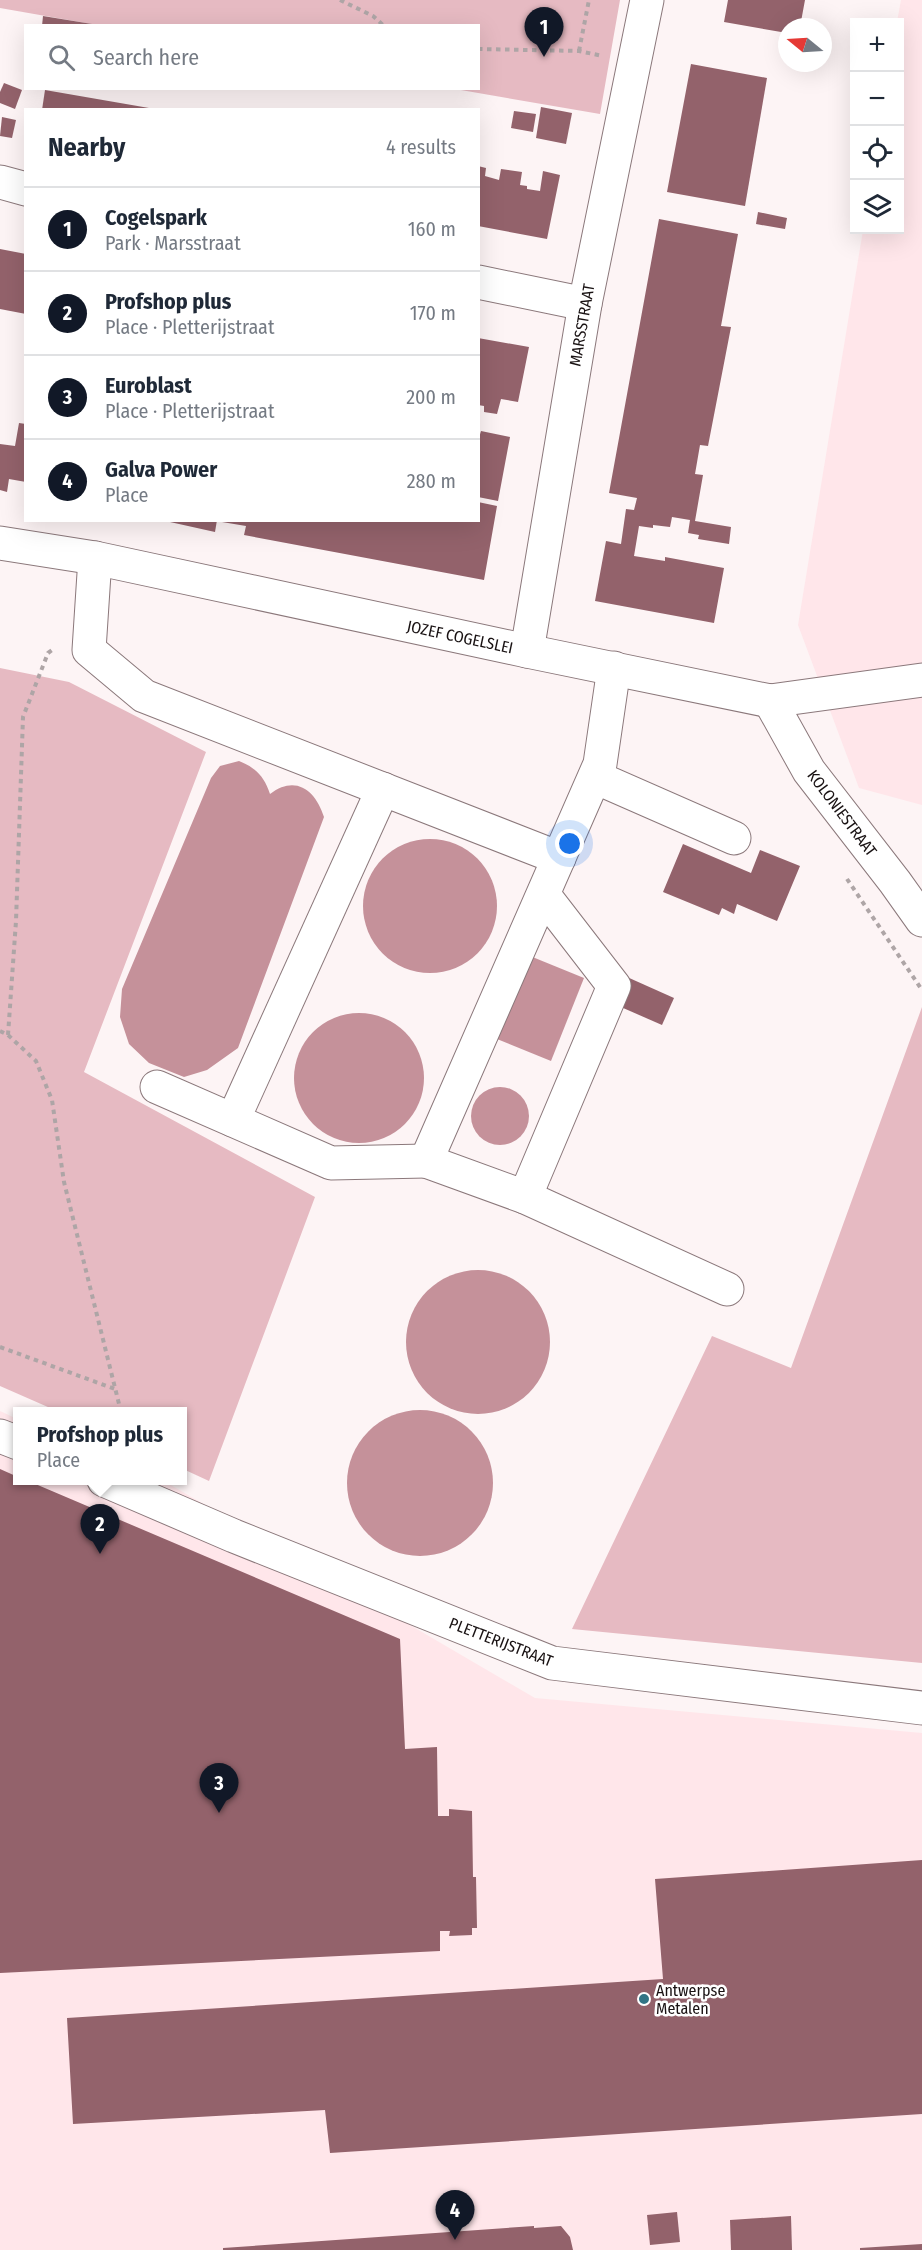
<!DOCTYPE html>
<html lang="en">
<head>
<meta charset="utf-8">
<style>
  body { margin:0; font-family:"Fira Sans Condensed",sans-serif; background:#f2f2f3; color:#1f2937 }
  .controls { position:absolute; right:18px; top:18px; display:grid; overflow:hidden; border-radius:0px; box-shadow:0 6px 24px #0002 }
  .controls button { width:54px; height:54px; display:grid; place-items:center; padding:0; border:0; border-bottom:2px solid #e0e1e3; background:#fff; color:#1f2937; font:30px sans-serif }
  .compass { position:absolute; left:778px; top:18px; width:54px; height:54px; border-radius:50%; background:#fff; box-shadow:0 6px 24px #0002; rotate:288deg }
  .you { position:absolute; left:570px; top:844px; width:21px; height:21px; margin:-15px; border:4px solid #fff; border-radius:50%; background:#1a73e8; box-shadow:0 0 0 9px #1a73e833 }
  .badge { display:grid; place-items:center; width:39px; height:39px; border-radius:50%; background:#111827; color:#fff; font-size:20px; font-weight:700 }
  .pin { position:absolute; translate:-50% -50px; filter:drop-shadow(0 2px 3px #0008) }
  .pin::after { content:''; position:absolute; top:32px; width:21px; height:18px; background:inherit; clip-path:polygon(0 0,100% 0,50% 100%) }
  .popup { position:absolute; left:13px; top:1407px; width:174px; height:78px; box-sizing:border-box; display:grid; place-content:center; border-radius:0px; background:#fff; filter:drop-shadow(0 2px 4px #0005); font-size:20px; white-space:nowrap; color:#747a83 }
  .popup b { font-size:22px; color:#1f2937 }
  .popup::after { content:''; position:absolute; left:50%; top:100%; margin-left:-12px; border:12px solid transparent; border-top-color:#fff }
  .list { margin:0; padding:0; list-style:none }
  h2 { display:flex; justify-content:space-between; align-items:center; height:78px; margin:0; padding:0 24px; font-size:26px }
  h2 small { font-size:20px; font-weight:400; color:#747a83 }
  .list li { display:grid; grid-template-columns:39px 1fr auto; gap:18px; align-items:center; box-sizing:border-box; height:84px; padding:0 24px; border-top:2px solid #e0e1e3 }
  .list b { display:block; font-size:22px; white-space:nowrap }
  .list p { margin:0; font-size:20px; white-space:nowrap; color:#747a83 }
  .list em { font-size:20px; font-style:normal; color:#747a83 }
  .icon { flex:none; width:33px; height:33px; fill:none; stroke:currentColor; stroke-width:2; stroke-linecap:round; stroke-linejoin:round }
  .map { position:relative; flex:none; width:922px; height:2250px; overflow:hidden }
  .search { position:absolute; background:#fff; box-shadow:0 6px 24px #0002; left:24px; top:24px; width:456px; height:66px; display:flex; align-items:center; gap:15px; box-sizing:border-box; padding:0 21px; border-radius:0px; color:#747a83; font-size:22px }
  .panel { position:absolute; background:#fff; box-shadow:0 6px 24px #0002; left:24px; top:108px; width:456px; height:414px; border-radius:0px }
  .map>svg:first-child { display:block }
</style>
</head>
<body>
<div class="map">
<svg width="922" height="2250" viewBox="0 0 922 2250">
  <rect width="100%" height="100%" fill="#fdf4f5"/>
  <g fill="#ffe6ea">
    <path d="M 901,0 L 922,0 L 922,805 L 859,788 L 798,625 L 863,230 L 900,230 L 900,22 L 897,22 Z"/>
    <path d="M 0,1411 L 17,1419 L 18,1480 L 164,1481 L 535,1698 L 922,1733 L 922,2250 L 0,2250 Z"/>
  </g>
  <g fill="#e6bac2">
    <path d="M 0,0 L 620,0 L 600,114 L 455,89 L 478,88 L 478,26 L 97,25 L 0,8 Z"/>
    <path d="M 0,668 L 69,682 L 206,752 L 84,1072 L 315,1197 L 209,1481 L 183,1469 L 182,1412 L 57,1411 L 0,1386 Z"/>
    <path d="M 922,1007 L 922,1663 L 572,1629 L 712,1336 L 791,1368 Z"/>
  </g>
  <g fill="#c5919a">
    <path d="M 239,761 C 256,768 264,776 270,794 C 296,774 316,791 324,817 L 238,1048 L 207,1070 L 184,1077 L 149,1063 L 129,1044 L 120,1017 L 122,989 L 211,778 L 220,766 Z"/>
    <circle cx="430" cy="906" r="67"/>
    <path d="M 530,956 L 584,978 L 551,1061 L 497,1039 Z"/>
    <circle cx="359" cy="1078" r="65"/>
    <circle cx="500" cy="1116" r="29"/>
    <circle cx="478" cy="1342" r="72"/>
    <circle cx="420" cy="1483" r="73"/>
  </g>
  <g fill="#93626b">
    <path d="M 728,0 L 805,0 L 800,27 L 787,27 L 787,33 L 724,22 Z"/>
    <path d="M 43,16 L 92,24 L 91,26 L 42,26 Z"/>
    <path d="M 691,64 L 767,78 L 745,206 L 667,192 Z"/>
    <path d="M 4,83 L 22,90 L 15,109 L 0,103 L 0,92 Z"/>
    <path d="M 45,90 L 149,108 L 149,110 L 42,110 Z"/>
    <path d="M 541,107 L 572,113 L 566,144 L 536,138 Z"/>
    <path d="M 514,111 L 536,114 L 533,132 L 511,128 Z"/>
    <path d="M 2,117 L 16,120 L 12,138 L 0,136 Z"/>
    <path d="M 478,166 L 486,168 L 485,176 L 499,180 L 501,169 L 522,172 L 520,185 L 527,186 L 527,189 L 540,191 L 543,171 L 560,175 L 547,239 L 478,226 Z"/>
    <path d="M 758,212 L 787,218 L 785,229 L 756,224 Z"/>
    <path d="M 659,219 L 738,234 L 721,326 L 731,327 L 708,446 L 700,445 L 695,474 L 703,475 L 695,521 L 731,527 L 729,544 L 698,539 L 699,535 L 688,533 L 690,520 L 672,517 L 670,527 L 653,525 L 653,528 L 639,526 L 634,556 L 665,561 L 665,557 L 724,568 L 714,623 L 595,601 L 606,541 L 621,544 L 626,509 L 634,510 L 637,498 L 609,493 Z"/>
    <path d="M 0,249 L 26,254 L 26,314 L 0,309 Z"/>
    <path d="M 478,338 L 529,347 L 518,402 L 501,399 L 497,414 L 484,412 L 484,406 L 478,405 Z"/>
    <path d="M 19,423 L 26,424 L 26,482 L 9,479 L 7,492 L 0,490 L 0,444 L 15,446 Z"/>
    <path d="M 481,431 L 510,437 L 498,501 L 478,497 L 478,441 Z"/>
    <path d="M 478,502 L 497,506 L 484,580 L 244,535 L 246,526 L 222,522 L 478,520 Z"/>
    <path d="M 161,520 L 217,520 L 215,532 Z"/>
    <path d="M 683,844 L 751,873 L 760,850 L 800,866 L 777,921 L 737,904 L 734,914 L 722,908 L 719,915 L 663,892 Z"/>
    <path d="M 627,977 L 674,998 L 662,1025 L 614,1004 Z"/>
    <path d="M 0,1469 L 18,1477 L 18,1480 L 26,1480 L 400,1639 L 405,1749 L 437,1747 L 438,1816 L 449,1816 L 449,1809 L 472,1811 L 473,1877 L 476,1877 L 477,1928 L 472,1928 L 472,1935 L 449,1936 L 450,1931 L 440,1931 L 440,1951 L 0,1973 Z"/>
    <path d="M 922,1860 L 922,2114 L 330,2153 L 325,2110 L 73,2124 L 67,2018 L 663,1979 L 655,1879 Z"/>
    <path d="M 677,2212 L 680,2242 L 650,2245 L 647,2215 Z"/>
    <path d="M 791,2216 L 792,2250 L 731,2250 L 730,2220 Z"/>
    <path d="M 534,2226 L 534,2228 L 561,2226 L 570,2237 L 573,2250 L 223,2250 L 223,2248 Z"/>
    <path d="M 922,2244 L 922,2250 L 860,2250 L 860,2248 Z"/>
  </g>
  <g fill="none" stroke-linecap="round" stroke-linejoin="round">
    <g stroke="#8b787b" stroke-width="35">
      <g id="minor">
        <path d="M 0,182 L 26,189"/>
        <path d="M 478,282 L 585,304"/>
        <path d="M 0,543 L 95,558 L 527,651 L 770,701 L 922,680"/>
        <path d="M 95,558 L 89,650 L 144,696 L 559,858"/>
        <path d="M 527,651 L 585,304 L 647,0"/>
        <path d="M 770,701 L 809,771 L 895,882 L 922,920"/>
        <path d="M 595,777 L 734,838"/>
        <path d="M 543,894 L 614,986 L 525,1197 L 426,1161 L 600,764 L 614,668"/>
        <path d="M 157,1087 L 331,1163 L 426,1161"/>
        <path d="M 233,1120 L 383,789"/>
        <path d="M 525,1197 L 727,1289"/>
        <path d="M 0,1436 L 18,1443"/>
        <path d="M 104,1480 L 234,1536 L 552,1663 L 922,1708"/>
      </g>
    </g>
    <g stroke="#aea5a6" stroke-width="4" stroke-dasharray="4.5 4.5" stroke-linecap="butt">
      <path d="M 340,0 L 373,16 L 384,26"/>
      <path d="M 478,49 L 579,51 L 603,56"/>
      <path d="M 579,51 L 589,0"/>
      <path d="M 847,879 L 922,990"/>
      <path d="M 0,1031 L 8,1035 L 36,1061 L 52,1100 L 64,1182 L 121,1412"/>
      <path d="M 8,1035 L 16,921 L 23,717 L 48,653 L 55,648"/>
      <path d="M 0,1347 L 115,1389"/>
    </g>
    <use href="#minor" stroke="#fff" stroke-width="33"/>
  </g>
  <circle fill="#317485" stroke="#fff" stroke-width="2" cx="644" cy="1999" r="6"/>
  <g text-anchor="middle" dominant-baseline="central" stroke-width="5" stroke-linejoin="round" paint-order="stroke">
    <g font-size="16" fill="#191213" stroke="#fff">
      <text transform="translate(582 325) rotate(-80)">MARSSTRAAT</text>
      <text transform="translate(460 637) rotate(12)">JOZEF COGELSLEI</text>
      <text transform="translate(842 813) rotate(53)">KOLONIESTRAAT</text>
      <text transform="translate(501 1642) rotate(21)">PLETTERIJSTRAAT</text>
    </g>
    <g font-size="16" fill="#191213" stroke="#fff" text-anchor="start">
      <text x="656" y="1990">Antwerpse<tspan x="656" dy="18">Metalen</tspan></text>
    </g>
  </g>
</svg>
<div class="controls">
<button>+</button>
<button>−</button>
<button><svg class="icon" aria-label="locate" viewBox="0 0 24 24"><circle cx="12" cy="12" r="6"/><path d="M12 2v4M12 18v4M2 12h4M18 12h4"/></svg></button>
<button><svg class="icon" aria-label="layers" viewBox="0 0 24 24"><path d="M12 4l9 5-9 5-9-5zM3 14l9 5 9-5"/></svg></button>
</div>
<svg class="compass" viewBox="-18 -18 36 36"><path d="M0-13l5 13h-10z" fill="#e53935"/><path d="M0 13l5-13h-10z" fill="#747a83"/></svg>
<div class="you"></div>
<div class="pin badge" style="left:544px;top:57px">1</div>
<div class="pin badge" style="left:100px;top:1554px">2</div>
<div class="popup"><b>Profshop plus</b>Place</div>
<div class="pin badge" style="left:219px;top:1813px">3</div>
<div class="pin badge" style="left:455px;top:2240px">4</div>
<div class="search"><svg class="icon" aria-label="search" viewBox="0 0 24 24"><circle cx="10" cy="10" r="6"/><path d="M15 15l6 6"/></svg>Search here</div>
<section class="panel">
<h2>Nearby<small>4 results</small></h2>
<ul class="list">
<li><span class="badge">1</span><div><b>Cogelspark</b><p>Park · Marsstraat</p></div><em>160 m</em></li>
<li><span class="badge">2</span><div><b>Profshop plus</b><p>Place · Pletterijstraat</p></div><em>170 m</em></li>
<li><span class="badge">3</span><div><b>Euroblast</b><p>Place · Pletterijstraat</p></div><em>200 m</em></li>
<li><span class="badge">4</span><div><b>Galva Power</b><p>Place</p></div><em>280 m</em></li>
</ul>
</section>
</div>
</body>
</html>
